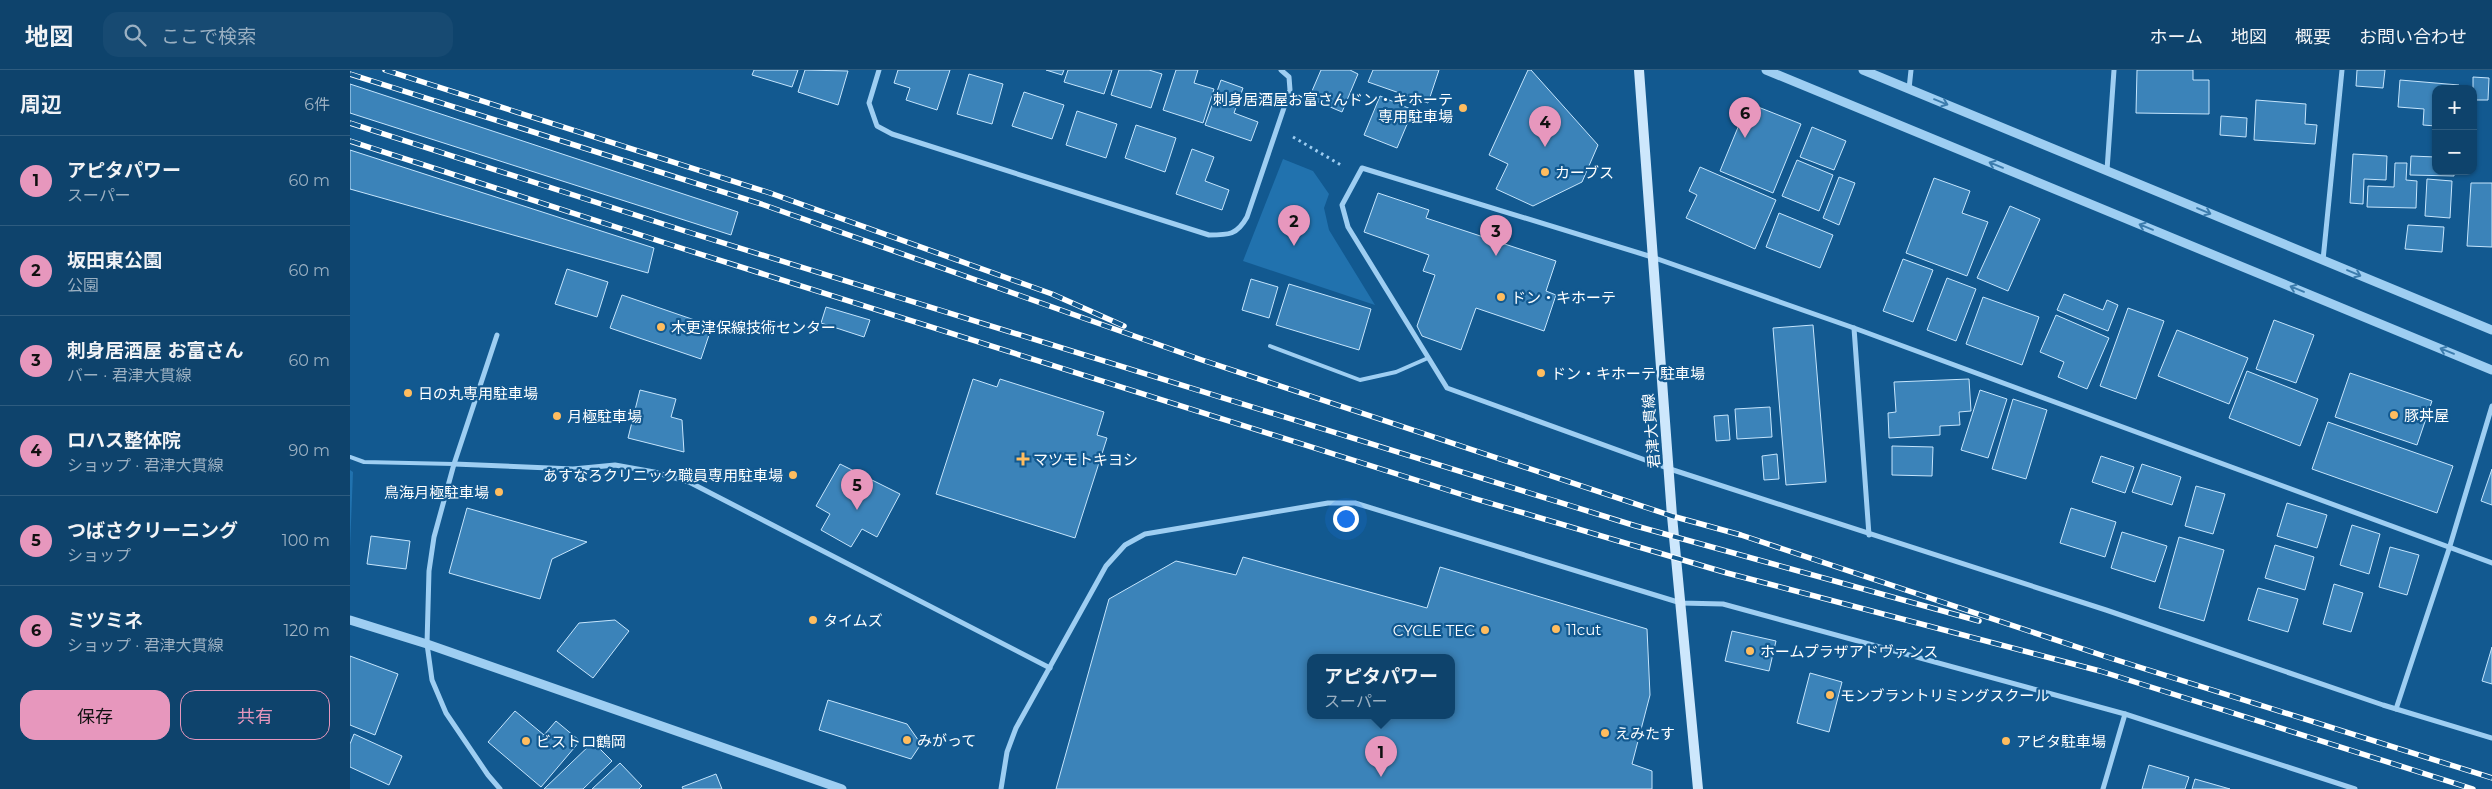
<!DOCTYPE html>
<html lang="ja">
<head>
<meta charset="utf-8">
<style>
  body { margin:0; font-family:Montserrat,"Noto Sans JP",sans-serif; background:#174a72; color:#f1f3f6 }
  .controls { position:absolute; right:15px; top:15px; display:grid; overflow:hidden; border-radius:10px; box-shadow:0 1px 4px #0004 }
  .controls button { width:45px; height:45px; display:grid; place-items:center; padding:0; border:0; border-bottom:1px solid #2e5c7f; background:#0e436c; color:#f1f3f6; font:25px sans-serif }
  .you { position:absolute; left:995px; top:448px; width:18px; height:18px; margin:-12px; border:4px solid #fff; border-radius:50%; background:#1a73e8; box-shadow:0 0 0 8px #1a73e833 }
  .badge { display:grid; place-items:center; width:32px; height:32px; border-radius:50%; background:#e797bd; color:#111; font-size:16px; font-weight:700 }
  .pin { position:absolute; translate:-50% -41px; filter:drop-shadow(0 1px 2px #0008) }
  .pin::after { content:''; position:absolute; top:26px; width:18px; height:15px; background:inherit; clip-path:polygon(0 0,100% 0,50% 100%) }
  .popup { position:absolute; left:957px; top:584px; width:148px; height:65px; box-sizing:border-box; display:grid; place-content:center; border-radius:10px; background:#0e436c; filter:drop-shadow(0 1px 4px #0005); font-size:16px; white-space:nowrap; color:#9bb0c2 }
  .popup b { font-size:19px; color:#f1f3f6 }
  .popup::after { content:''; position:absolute; left:50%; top:100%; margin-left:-10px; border:10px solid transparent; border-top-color:#0e436c }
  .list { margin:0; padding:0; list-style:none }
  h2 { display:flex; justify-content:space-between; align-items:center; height:65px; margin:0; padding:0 20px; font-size:21px }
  h2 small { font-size:16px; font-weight:400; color:#9bb0c2 }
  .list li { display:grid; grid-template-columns:32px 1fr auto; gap:15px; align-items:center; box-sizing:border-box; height:90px; padding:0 20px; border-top:1px solid #2e5c7f }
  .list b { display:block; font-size:19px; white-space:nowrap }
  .list p { margin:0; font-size:16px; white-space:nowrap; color:#9bb0c2 }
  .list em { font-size:16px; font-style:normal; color:#9bb0c2 }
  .actions { display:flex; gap:10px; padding:15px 20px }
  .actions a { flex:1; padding:11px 0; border:1px solid #e797bd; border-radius:15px; text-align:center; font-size:18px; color:#e797bd }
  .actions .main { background:#e797bd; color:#111 }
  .icon { flex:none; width:28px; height:28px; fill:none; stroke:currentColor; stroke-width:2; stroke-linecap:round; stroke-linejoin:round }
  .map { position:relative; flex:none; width:2142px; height:719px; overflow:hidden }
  header { display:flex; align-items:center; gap:30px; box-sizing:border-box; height:70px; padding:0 25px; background:#0e436c; border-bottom:1px solid #2e5c7f }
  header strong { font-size:24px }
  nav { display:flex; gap:28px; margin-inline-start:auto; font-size:18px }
  .search { width:350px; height:45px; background:#174a72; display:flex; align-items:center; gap:12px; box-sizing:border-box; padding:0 18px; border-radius:15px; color:#9bb0c2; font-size:19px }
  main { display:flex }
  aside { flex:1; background:#0e436c }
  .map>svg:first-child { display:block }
</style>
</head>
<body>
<header>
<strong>地図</strong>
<div class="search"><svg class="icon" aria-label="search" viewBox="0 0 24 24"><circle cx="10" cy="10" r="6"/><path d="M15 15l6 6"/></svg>ここで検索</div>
<nav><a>ホーム</a><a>地図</a><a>概要</a><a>お問い合わせ</a></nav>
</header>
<main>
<aside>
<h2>周辺<small>6件</small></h2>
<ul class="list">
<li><span class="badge">1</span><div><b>アピタパワー</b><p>スーパー</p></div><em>60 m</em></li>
<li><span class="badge">2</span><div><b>坂田東公園</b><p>公園</p></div><em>60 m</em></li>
<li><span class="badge">3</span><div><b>刺身居酒屋 お富さん</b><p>バー · 君津大貫線</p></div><em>60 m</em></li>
<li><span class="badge">4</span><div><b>ロハス整体院</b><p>ショップ · 君津大貫線</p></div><em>90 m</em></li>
<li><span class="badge">5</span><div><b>つばさクリーニング</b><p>ショップ</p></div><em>100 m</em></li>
<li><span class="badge">6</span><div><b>ミツミネ</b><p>ショップ · 君津大貫線</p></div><em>120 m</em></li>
</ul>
<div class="actions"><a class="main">保存</a><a>共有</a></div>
</aside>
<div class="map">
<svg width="2142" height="719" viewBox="0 0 2142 719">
  <rect width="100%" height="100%" fill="#125990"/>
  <g fill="#2172ae">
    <path d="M 933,89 L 963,101 L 979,124 L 974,138 L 979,160 L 1025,235 L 893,191 Z"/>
    <path d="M 0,400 L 3,402 L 0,478 Z"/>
  </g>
  <g fill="#3b83b9" stroke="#c5e5fd" fill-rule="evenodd">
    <path d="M 404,0 L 448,0 L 442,17 L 402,5 Z"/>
    <path d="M 455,0 L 498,1 L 488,35 L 448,22 Z"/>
    <path d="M 548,0 L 600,0 L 587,40 L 556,30 L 560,18 L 544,13 Z"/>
    <path d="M 696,0 L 714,0 L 712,5 Z"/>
    <path d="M 718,0 L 762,0 L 754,24 L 714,12 Z"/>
    <path d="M 769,0 L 799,0 L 812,4 L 801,38 L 761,25 Z"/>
    <path d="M 826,0 L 848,0 L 844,13 L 864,19 L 853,53 L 813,40 Z"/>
    <path d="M 971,0 L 1000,0 L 1008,4 L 992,42 L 959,28 Z"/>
    <path d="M 1023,0 L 1089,0 L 1078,33 L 1018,12 Z"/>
    <path d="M 1178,0 L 1181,0 L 1248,75 L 1232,112 L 1183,136 L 1146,119 L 1158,94 L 1139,85 Z"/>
    <path d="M 1787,0 L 1843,0 L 1843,10 L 1859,10 L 1859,44 L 1786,43 Z"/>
    <path d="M 2007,0 L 2035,0 L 2033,18 L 2006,16 Z"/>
    <path d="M 619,4 L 653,14 L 642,54 L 607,44 Z"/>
    <path d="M 2123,7 L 2139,8 L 2138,30 L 2123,30 Z"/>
    <path d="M 871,10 L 893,18 L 884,43 L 908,52 L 901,71 L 855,55 Z"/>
    <path d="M 2050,10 L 2109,15 L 2109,19 L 2086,19 L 2086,56 L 2073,55 L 2074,39 L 2048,37 Z"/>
    <path d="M 0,14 L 388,142 L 381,165 L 0,43 Z"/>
    <path d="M 674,22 L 714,35 L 702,69 L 662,56 Z"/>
    <path d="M 1030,26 L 1063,40 L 1047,78 L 1014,65 Z"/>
    <path d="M 1906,30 L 1956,34 L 1955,54 L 1967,55 L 1965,74 L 1904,70 Z"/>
    <path d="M 1398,33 L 1451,54 L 1423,123 L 1370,101 Z"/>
    <path d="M 727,41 L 767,54 L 756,88 L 716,75 Z"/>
    <path d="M 1871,46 L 1897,48 L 1896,67 L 1870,65 Z"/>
    <path d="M 786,55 L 826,68 L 815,102 L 775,88 Z"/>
    <path d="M 1462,57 L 1496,71 L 1484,100 L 1450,87 Z"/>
    <path d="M 842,79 L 864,87 L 855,111 L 879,120 L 872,140 L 826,124 Z"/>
    <path d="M 0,80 L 304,178 L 298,203 L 0,119 Z"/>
    <path d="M 2003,84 L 2037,86 L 2036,110 L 2014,109 L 2013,134 L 2000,133 Z"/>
    <path d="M 2061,86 L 2086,87 L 2086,101 L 2104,101 L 2104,106 L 2060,105 Z"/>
    <path d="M 1447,90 L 1483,105 L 1469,141 L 1432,126 Z"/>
    <path d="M 2045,93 L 2057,93 L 2056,110 L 2067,111 L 2066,138 L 2017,137 L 2018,116 L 2044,117 Z"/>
    <path d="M 1350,97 L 1426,130 L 1405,179 L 1336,148 L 1347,125 L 1339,121 Z"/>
    <path d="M 1489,107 L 1505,113 L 1489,155 L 1473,148 Z"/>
    <path d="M 1584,108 L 1620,121 L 1612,143 L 1638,152 L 1617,206 L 1556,183 Z"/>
    <path d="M 2077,109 L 2102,111 L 2100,148 L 2075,146 Z"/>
    <path d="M 2121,113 L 2142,113 L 2142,177 L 2117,176 Z"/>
    <path d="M 1028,123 L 1079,140 L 1076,148 L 1206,191 L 1196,221 L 1206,225 L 1194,261 L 1126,238 L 1111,280 L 1072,266 L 1067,256 L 1085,205 L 1073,201 L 1079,185 L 1014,162 Z"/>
    <path d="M 1660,136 L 1690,149 L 1658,221 L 1627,208 Z"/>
    <path d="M 1429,143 L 1483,165 L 1470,198 L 1416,177 Z"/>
    <path d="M 2058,155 L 2094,157 L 2092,182 L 2055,179 Z"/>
    <path d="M 1553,189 L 1583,200 L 1563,252 L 1533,241 Z"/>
    <path d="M 217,199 L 258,212 L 247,247 L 205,234 Z"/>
    <path d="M 1597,208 L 1626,219 L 1606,271 L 1577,260 Z"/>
    <path d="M 901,209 L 928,217 L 919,248 L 892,240 Z"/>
    <path d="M 939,214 L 1021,239 L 1009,280 L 926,255 Z"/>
    <path d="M 1714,224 L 1753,240 L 1757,230 L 1768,235 L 1758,261 L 1707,240 Z"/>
    <path d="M 272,225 L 362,256 L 351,289 L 260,258 Z"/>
    <path d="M 1633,227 L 1689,247 L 1672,295 L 1616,274 Z"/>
    <path d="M 476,237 L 520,250 L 514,267 L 471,253 Z"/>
    <path d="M 1778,238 L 1814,251 L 1786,329 L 1750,316 Z"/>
    <path d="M 1706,245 L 1759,268 L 1737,319 L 1708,307 L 1714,292 L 1690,282 Z"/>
    <path d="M 1924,250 L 1964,265 L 1946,313 L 1906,299 Z"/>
    <path d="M 1463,255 L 1476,412 L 1436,415 L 1423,258 Z"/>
    <path d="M 1827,260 L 1898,288 L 1879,334 L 1808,306 Z"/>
    <path d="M 1897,301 L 1968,329 L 1950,376 L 1879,348 Z"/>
    <path d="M 2000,303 L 2082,331 L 2067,375 L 1985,347 Z"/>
    <path d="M 623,309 L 647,317 L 650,309 L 754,342 L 747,365 L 757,368 L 725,468 L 586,424 Z"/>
    <path d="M 1619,309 L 1621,341 L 1609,342 L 1610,355 L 1590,356 L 1590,365 L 1539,368 L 1538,343 L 1546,342 L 1544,312 Z"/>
    <path d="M 290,320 L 326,329 L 321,347 L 332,350 L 334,382 L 278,368 Z"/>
    <path d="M 1630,320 L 1657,329 L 1638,388 L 1611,380 Z"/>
    <path d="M 1663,329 L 1697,340 L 1676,409 L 1642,399 Z"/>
    <path d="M 1420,337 L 1422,367 L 1387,369 L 1385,339 Z"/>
    <path d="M 1378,345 L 1380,370 L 1366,371 L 1364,346 Z"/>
    <path d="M 1978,352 L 2103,396 L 2087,443 L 1962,399 Z"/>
    <path d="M 1542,376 L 1583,377 L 1582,406 L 1542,405 Z"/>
    <path d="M 1427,384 L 1429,409 L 1414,410 L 1412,386 Z"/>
    <path d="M 1751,386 L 1784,397 L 1775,423 L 1742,412 Z"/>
    <path d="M 490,394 L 550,424 L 527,467 L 512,459 L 501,477 L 471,460 L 480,444 L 466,436 Z"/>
    <path d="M 1792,394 L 1831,407 L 1822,435 L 1782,422 Z"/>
    <path d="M 2142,399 L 2142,435 L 2131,431 Z"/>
    <path d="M 1846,416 L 1875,424 L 1863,464 L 1835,456 Z"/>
    <path d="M 1937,433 L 1977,445 L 1967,478 L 1927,466 Z"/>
    <path d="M 117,438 L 237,472 L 202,489 L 190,529 L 99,503 Z"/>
    <path d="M 1721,438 L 1766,452 L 1755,487 L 1710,473 Z"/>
    <path d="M 2002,455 L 2030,464 L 2019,504 L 1990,495 Z"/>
    <path d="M 1772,462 L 1817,476 L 1805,512 L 1761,498 Z"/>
    <path d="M 21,466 L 60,471 L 56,499 L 17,494 Z"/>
    <path d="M 1829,467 L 1874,480 L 1854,551 L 1809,538 Z"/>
    <path d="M 1925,475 L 1964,487 L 1955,520 L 1915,508 Z"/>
    <path d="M 2040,477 L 2069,485 L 2057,525 L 2029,517 Z"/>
    <path d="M 893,487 L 1077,538 L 1090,497 L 1297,559 L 1300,625 L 1282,694 L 1302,701 L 1302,719 L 706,719 L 759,529 L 826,491 L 886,505 ZM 961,588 L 1101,588 L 1101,646 L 961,646 Z"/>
    <path d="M 1984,514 L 2013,523 L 2001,562 L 1973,554 Z"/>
    <path d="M 1908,518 L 1948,529 L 1938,562 L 1898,550 Z"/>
    <path d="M 265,550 L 279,561 L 243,608 L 207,581 L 229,553 Z"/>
    <path d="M 1382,561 L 1426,571 L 1419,601 L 1375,591 Z"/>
    <path d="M 2142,577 L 2142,614 L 2132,611 Z"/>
    <path d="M 0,586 L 48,604 L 25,665 L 0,655 Z"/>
    <path d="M 1460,603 L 1492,612 L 1479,662 L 1447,653 Z"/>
    <path d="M 478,630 L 557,654 L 571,674 L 561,689 L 469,660 Z"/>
    <path d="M 165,641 L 194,665 L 206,651 L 230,671 L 191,717 L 138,672 Z"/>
    <path d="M 4,664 L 52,686 L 39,715 L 0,697 L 0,674 Z"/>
    <path d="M 243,672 L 262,691 L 233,719 L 194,719 Z"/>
    <path d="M 270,693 L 292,716 L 289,719 L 242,719 Z"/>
    <path d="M 1799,695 L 1839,707 L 1835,719 L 1792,719 Z"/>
    <path d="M 366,704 L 372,719 L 333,719 L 332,717 Z"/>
    <path d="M 1845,709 L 1880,719 L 1842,719 Z"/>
  </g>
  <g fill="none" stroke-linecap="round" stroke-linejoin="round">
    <path stroke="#9ecef2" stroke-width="3" stroke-dasharray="2.5 4" stroke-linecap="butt" d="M 943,67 L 991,95"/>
    <g stroke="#9ecef2" stroke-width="4">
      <path d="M 920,276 L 1010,310 L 1046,302 L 1078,288"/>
      <path d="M 0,387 L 14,392 L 104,394"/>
    </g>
    <g stroke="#9ecef2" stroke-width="5">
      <path d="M 529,0 L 519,33 L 527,56 L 542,64 L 859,165 C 879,165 887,165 897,147 L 940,20 L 939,7 L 931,0"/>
      <path d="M 1559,19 L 1561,0"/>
      <path d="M 1757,100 L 1764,0"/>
      <path d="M 1973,190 L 1992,0"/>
      <path d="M 1504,258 L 1519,465"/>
      <path d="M 147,265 L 104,394 L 84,467 L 79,501 L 77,574 L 82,610 L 96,643 L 138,705 L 150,719"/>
      <path d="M 104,394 L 223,399 L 265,395 L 304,402 L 339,412 L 700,598"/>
      <path d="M 2142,493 L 1504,258 L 1302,187 L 1012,98 L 992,135 L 998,157 L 1097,318 L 1320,399 L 1756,540 L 2033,635 L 2142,668"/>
      <path d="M 2046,639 L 2099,479 L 2142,336"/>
      <path d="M 651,719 L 657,682 L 666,658 L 756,496 L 775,475 L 795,464 L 978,433 L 1005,433 L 1331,533 L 1373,534 L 1775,644 L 2005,719"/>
      <path d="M 1753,719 L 1775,644"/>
    </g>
    <g stroke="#9ecef2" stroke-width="9">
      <path d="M 1416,0 L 2142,300"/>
      <path d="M 1513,0 L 2142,260"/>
      <path d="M 0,550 L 77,574 L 492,719"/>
    </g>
    <path stroke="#cde7fc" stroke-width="10" d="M 1289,0 L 1322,446 L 1348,719"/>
    <g stroke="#fff" stroke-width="5.5">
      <g id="rail">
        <path d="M 35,0 L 420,123 L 702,224 L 774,256"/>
        <path d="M 0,4 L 414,135 L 852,290 L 1322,446 L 1391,465 L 1754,586 L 2142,708"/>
        <path d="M 0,53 L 338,162 L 1286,456 L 1629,551"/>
        <path d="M 0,71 L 334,179 L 1126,429 L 1377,503 L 1750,601 L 2123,719"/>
      </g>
    </g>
    <use href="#rail" stroke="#125990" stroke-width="4" stroke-dasharray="11" stroke-linecap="butt"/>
  </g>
  <defs><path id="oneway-shaft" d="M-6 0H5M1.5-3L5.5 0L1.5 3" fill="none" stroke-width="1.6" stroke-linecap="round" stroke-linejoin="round" transform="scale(1.25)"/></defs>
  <g stroke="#3c7cad">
    <use href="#oneway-shaft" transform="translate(1591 32) rotate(22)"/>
    <use href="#oneway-shaft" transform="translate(1646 95) rotate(-158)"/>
    <use href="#oneway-shaft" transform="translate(1854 141) rotate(23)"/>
    <use href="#oneway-shaft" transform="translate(1796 157) rotate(-158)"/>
    <use href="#oneway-shaft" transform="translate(2004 203) rotate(23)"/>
    <use href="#oneway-shaft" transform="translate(1947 219) rotate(-158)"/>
    <use href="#oneway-shaft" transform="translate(2097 281) rotate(-158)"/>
  </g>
  <g fill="#ffbd5f" stroke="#125990" stroke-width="2">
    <circle cx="1113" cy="38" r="5"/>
    <circle cx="1195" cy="102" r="5"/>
    <circle cx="1151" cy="227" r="5"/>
    <circle cx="311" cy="257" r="5"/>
    <circle cx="1191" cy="303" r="5"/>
    <circle cx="58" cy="323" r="5"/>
    <circle cx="2044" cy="345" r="5"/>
    <circle cx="207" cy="346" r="5"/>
    <path d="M670.5 381.5h5v5h5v5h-5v5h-5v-5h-5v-5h5z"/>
    <circle cx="443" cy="405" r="5"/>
    <circle cx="149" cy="422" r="5"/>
    <circle cx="463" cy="550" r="5"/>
    <circle cx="1206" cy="559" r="5"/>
    <circle cx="1135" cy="560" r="5"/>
    <circle cx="1400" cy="581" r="5"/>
    <circle cx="1480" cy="625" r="5"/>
    <circle cx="1255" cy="663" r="5"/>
    <circle cx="557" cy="670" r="5"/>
    <circle cx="176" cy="671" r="5"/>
    <circle cx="1656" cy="671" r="5"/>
  </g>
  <g text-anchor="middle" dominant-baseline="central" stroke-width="4.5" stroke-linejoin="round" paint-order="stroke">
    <g font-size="15" fill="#fff" stroke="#125990" text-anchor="start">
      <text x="1103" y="29" text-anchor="end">刺身居酒屋お富さんドン・キホーテ<tspan x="1103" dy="17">専用駐車場</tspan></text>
      <text x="1205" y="102">カーブス</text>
      <text x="1161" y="227">ドン・キホーテ</text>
      <text x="321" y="257">木更津保線技術センター</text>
      <text x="1201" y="303">ドン・キホーテ 駐車場</text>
      <text x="68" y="323">日の丸専用駐車場</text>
      <text x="2054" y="345">豚丼屋</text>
      <text x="217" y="346">月極駐車場</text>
      <text x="683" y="389">マツモトキヨシ</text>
      <text x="433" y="405" text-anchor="end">あすなろクリニック職員専用駐車場</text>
      <text x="139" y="422" text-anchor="end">鳥海月極駐車場</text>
      <text x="473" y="550">タイムズ</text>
      <text x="1216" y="559">11cut</text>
      <text x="1125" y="560" text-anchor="end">CYCLE TEC</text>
      <text x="1410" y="581">ホームプラザアドヴァンス</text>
      <text x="1490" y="625">モンブラントリミングスクール</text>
      <text x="1265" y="663">えみたす</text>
      <text x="567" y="670">みがって</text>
      <text x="186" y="671">ビストロ鶴岡</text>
      <text x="1666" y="671">アピタ駐車場</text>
    </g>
    <g font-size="15" fill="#fff" stroke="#125990">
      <text transform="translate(1301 361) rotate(-95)">君津大貫線</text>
    </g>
  </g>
</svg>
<div class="controls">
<button>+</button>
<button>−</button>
</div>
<div class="you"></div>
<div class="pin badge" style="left:1031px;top:707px">1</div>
<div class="popup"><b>アピタパワー</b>スーパー</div>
<div class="pin badge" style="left:944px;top:176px">2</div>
<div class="pin badge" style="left:1146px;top:186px">3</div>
<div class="pin badge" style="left:1195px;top:77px">4</div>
<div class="pin badge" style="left:507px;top:440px">5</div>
<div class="pin badge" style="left:1395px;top:68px">6</div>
</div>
</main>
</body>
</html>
